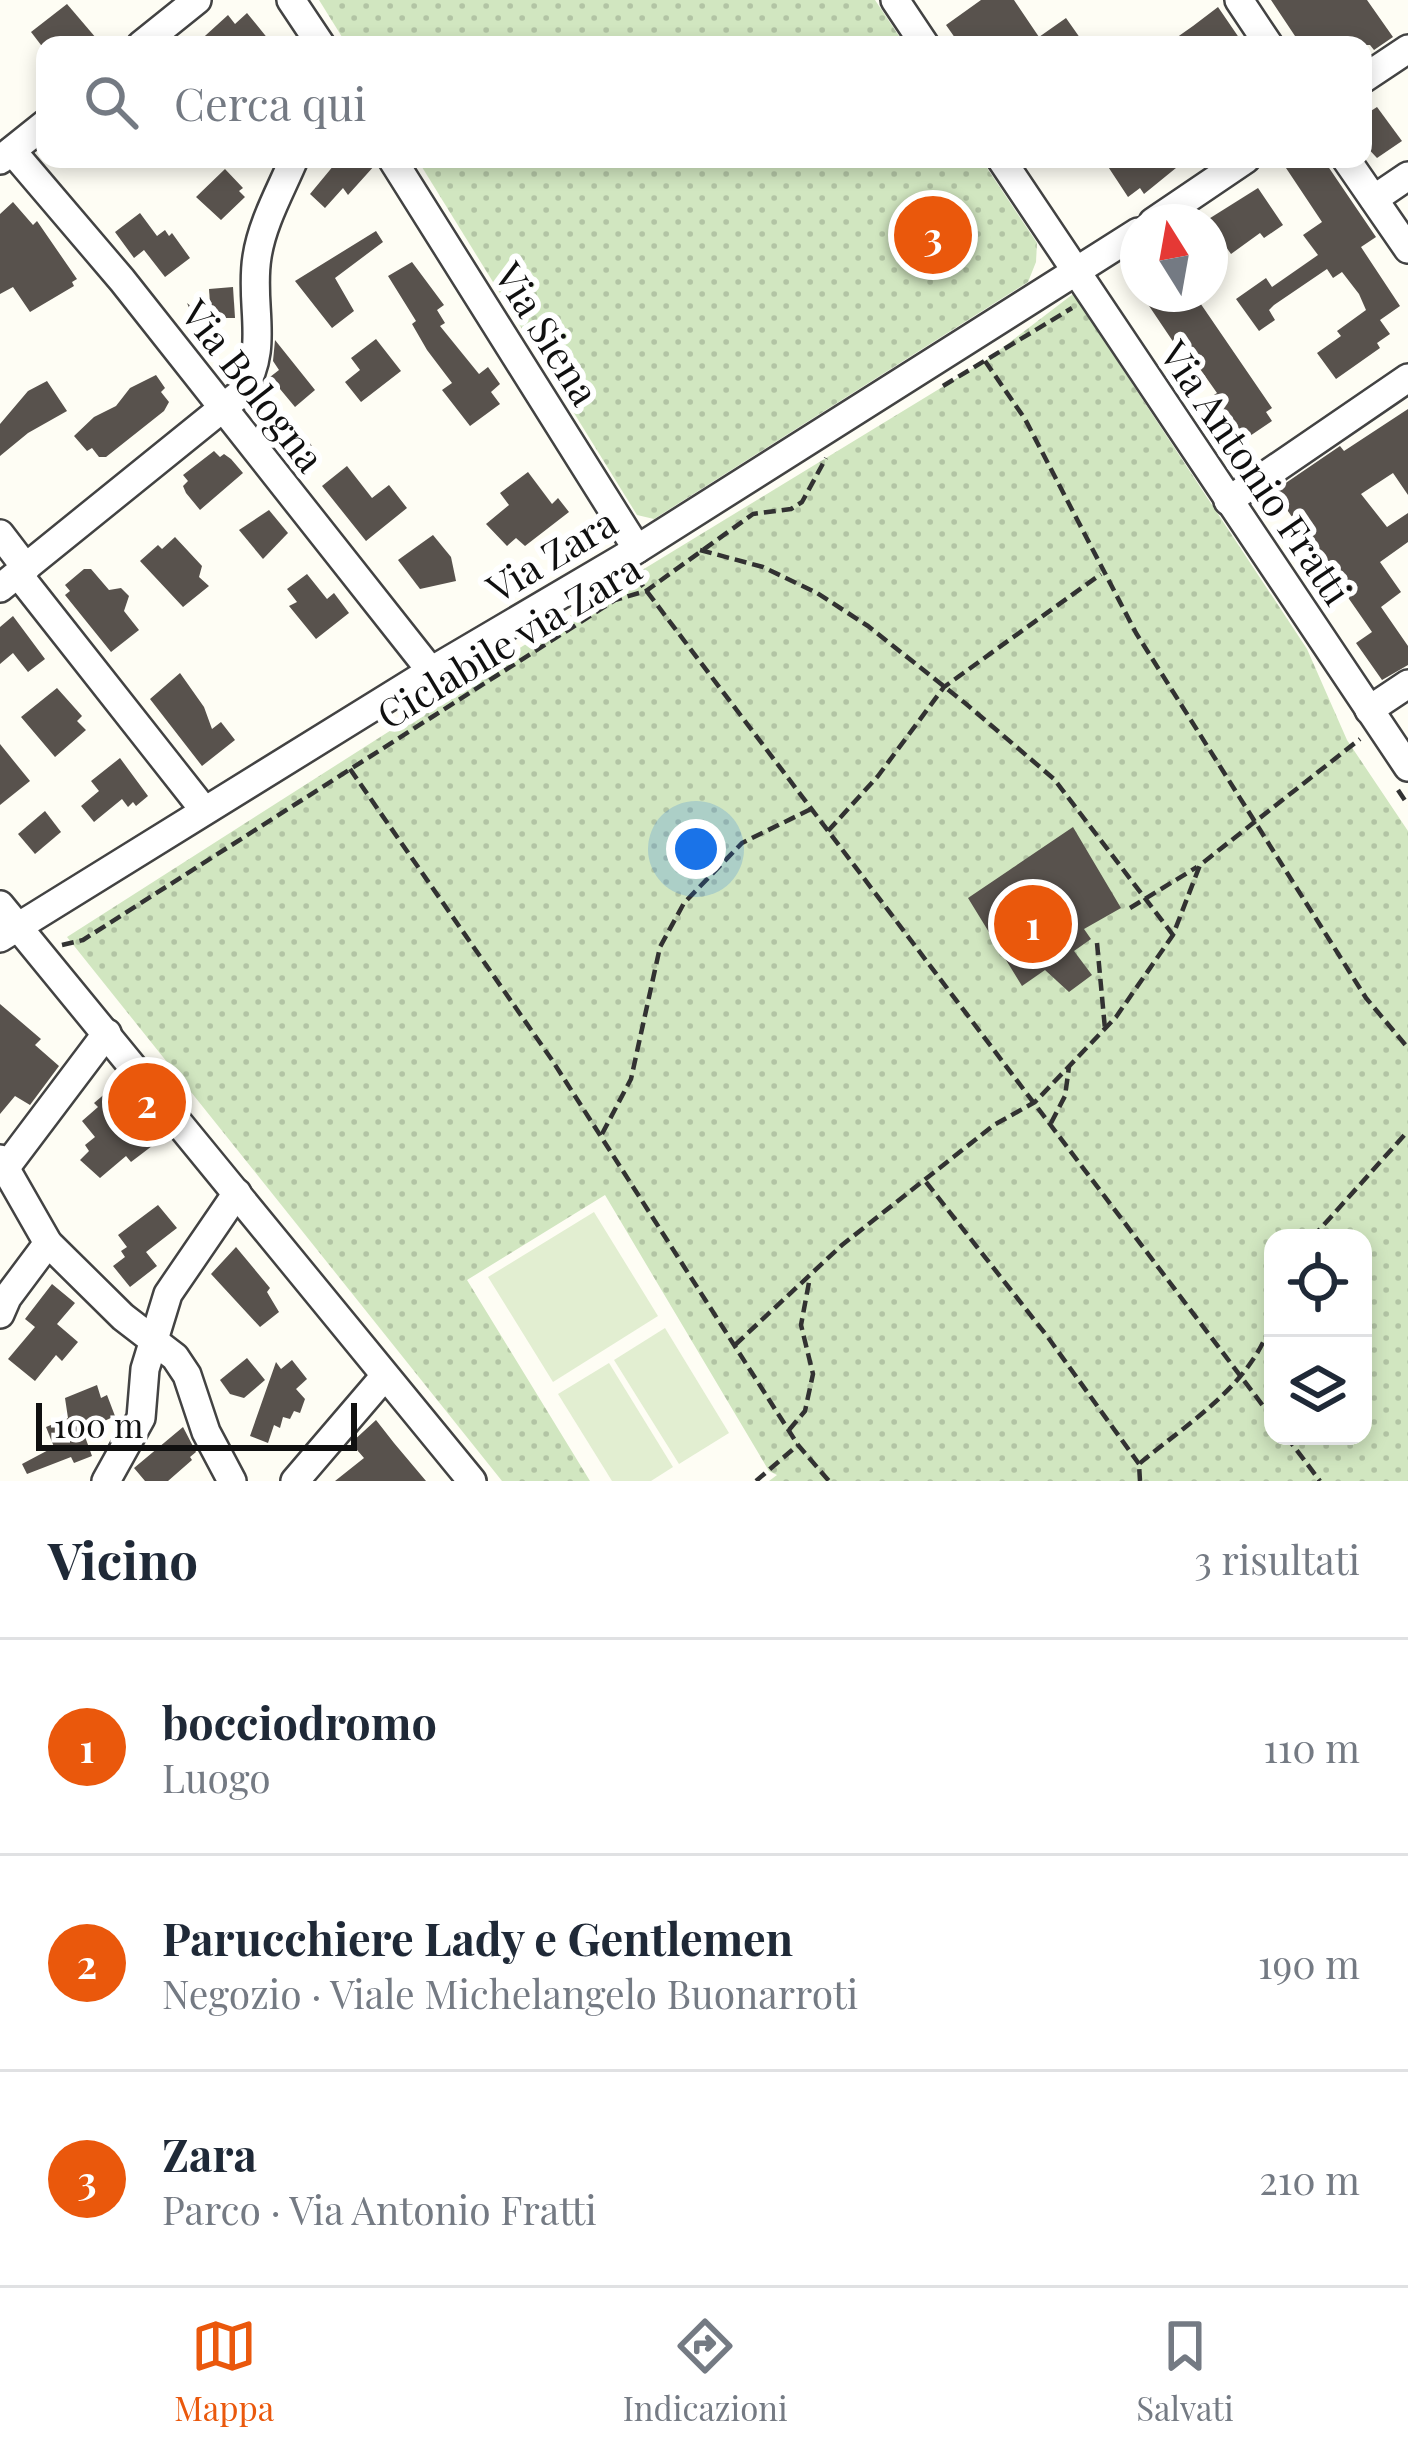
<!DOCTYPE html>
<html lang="it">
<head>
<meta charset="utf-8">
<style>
  body { margin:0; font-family:"Playfair Display",serif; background:#f2f2f3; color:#1f2937 }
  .controls { position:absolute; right:36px; bottom:36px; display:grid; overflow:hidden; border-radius:24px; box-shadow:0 6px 18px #0003 }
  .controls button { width:108px; height:108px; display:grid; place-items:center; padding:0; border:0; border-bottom:3px solid #e0e1e3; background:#fff; color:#1f2937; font:60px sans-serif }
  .compass { position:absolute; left:1120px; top:204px; width:108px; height:108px; border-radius:50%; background:#fff; box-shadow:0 6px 18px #0003; rotate:349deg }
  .scale { position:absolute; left:36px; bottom:30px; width:321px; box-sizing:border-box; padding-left:12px; border:6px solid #101010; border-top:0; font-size:33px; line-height:42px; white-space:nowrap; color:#101010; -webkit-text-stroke:9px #fff; paint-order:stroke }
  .you { position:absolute; left:696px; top:849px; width:42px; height:42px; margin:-30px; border:9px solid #fff; border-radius:50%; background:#1a73e8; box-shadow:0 0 0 18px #1a73e833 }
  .badge { display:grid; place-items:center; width:78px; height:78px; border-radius:50%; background:#ea580c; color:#fff; font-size:39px; font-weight:700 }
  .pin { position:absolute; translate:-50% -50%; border:6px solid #fff; box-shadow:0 3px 12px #0006 }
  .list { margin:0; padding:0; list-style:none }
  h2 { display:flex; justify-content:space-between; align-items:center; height:156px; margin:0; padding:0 48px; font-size:51px }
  h2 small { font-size:39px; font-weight:400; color:#747a83 }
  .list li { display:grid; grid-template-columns:78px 1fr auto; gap:36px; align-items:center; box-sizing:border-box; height:216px; padding:0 48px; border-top:3px solid #e0e1e3 }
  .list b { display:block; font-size:45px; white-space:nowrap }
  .list p { margin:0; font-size:39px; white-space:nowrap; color:#747a83 }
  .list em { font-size:39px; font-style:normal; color:#747a83 }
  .icon { flex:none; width:66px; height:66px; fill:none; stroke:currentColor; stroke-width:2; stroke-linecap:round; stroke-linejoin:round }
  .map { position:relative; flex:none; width:1408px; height:1481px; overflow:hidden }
  .search { position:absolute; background:#fff; box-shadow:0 6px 18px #0003; left:36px; right:36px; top:36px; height:132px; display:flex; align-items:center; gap:30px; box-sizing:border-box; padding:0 42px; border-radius:24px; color:#747a83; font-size:45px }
  .sheet { height:804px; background:#fff }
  nav { display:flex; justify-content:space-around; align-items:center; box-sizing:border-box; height:168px; border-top:3px solid #e0e1e3; background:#fff; font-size:33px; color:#747a83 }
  nav a { display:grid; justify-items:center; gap:6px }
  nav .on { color:#ea580c }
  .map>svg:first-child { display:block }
</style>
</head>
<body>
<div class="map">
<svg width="1408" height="1481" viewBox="0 0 1408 1481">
  <defs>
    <pattern id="park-dots" width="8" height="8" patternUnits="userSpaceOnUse" patternTransform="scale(3)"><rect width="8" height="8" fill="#d1e6c0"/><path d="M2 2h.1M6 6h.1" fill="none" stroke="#b2c4a4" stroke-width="1.8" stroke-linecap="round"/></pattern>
  </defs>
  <rect width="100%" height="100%" fill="#fefdf4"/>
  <g fill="url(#park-dots)" fill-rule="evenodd">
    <path d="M 319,0 L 875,0 L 905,45 L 347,45 Z"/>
    <path d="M 417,159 L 981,159 L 1037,243 L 1036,262 L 1028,282 L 654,519 L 637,515 Z"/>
    <path d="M 1073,294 L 1307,649 L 1347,740 L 1408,831 L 1408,1481 L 769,1481 L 777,1475 L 769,1471 L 605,1195 L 467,1280 L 590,1481 L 502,1481 L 67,937 L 634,575 L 985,361 ZM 1273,1238 L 1363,1238 L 1363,1436 L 1273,1436 Z"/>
  </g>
  <g fill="#e2eed1">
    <path d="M 594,1212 L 658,1316 L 553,1382 L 488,1277 Z"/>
    <path d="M 665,1328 L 729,1433 L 679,1464 L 614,1360 Z"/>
    <path d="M 609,1363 L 673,1467 L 651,1481 L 612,1481 L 558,1394 Z"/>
  </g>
  <g fill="#58524d">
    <path d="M 981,0 L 1014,0 L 1039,37 L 1066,18 L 1085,45 L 960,45 L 946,25 Z"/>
    <path d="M 1271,0 L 1367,0 L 1393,37 L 1374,50 L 1370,45 L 1301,45 Z"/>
    <path d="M 67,4 L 102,45 L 41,45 L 31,32 Z"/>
    <path d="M 1218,7 L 1244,45 L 1166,45 L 1193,26 Z"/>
    <path d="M 247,13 L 273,45 L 195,45 L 228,15 L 235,24 Z"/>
    <path d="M 1377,107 L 1402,141 L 1377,158 L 1363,143 L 1363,116 Z"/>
    <path d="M 339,159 L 374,159 L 375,165 L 348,195 L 343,188 L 325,208 L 310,194 Z"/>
    <path d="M 1103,159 L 1187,159 L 1144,194 L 1140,188 L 1128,197 Z"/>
    <path d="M 1280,159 L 1323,159 L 1376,237 L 1361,247 L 1400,306 L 1380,320 L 1390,334 L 1377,343 L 1380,348 L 1336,379 L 1317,353 L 1341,336 L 1337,331 L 1366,310 L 1359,294 L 1342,272 L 1333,278 L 1327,269 L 1274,305 L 1269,310 L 1275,320 L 1259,331 L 1236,299 L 1266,278 L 1272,287 L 1318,255 L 1303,235 L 1322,222 Z"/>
    <path d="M 225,169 L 243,188 L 239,191 L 245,197 L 221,220 L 196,197 Z"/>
    <path d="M 1258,188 L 1283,225 L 1264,238 L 1260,233 L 1231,254 L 1207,220 Z"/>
    <path d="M 13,202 L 33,225 L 37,221 L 77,279 L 72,282 L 74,286 L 30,312 L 13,287 L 0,294 L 0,214 Z"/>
    <path d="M 140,213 L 157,236 L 165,230 L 169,236 L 172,233 L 190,258 L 165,277 L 144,250 L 134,258 L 115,232 Z"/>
    <path d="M 376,231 L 383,242 L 335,278 L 354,311 L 332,328 L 295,281 Z"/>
    <path d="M 412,262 L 444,305 L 437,310 L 445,323 L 440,326 L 479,374 L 488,367 L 500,384 L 491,392 L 500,404 L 470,426 L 442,390 L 452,383 L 427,350 L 412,324 L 416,321 L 388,276 Z"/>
    <path d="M 233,287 L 235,318 L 211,318 L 209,289 Z"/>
    <path d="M 1141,294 L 1194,294 L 1272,408 L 1266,412 L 1272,421 L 1241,442 L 1218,408 L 1221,405 L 1214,395 L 1217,393 L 1186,349 L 1177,341 L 1174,343 Z"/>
    <path d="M 187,303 L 227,336 L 221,341 L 226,346 L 211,359 Z"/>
    <path d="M 376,339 L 401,371 L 361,402 L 345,382 L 360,370 L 351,358 Z"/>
    <path d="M 275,340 L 315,390 L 295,407 L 270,377 L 279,370 L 273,361 Z"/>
    <path d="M 156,375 L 165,388 L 161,392 L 169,402 L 164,411 L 106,457 L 99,457 L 92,448 L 87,451 L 74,436 L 94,417 L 116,406 L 130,388 Z"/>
    <path d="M 47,381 L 67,411 L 28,433 L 0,456 L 0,424 L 28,391 Z"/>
    <path d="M 1408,409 L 1408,495 L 1393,473 L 1361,494 L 1387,527 L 1408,513 L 1408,542 L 1380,562 L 1401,592 L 1381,607 L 1408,646 L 1408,665 L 1382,680 L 1356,643 L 1372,632 L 1274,491 L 1340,446 L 1344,451 Z"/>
    <path d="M 281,428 L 301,431 L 312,446 L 292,461 L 271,437 Z"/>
    <path d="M 214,451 L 220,457 L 224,454 L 231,459 L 243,473 L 200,510 L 186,493 L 183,486 L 188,481 L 183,475 Z"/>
    <path d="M 347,466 L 372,498 L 389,485 L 407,508 L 366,541 L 322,486 Z"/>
    <path d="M 528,472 L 552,504 L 558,498 L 569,512 L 525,546 L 516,538 L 507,546 L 486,524 L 509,505 L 500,493 Z"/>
    <path d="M 269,510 L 288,533 L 263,559 L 239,530 Z"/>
    <path d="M 433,535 L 451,557 L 456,581 L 420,589 L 398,560 Z"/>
    <path d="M 175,537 L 202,566 L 199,577 L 209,586 L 183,607 L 140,561 L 158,545 L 162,549 Z"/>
    <path d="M 84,569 L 91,569 L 109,590 L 121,588 L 129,596 L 124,611 L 139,630 L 111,652 L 65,595 L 70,591 L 65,585 Z"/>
    <path d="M 307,574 L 327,599 L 334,593 L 349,613 L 316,639 L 289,606 L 297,602 L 287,589 Z"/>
    <path d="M 13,616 L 45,659 L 28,672 L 13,653 L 0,664 L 0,627 Z"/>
    <path d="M 180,673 L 204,707 L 212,729 L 221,722 L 235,740 L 202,766 L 150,699 Z"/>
    <path d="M 57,688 L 82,716 L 77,721 L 86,730 L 55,757 L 21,717 Z"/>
    <path d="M 0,744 L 30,781 L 0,805 Z"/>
    <path d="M 120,758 L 148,796 L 136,806 L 133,802 L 128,807 L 122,799 L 94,822 L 81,806 L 99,791 L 91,781 Z"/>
    <path d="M 45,811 L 61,832 L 35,854 L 18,834 Z"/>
    <path d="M 1073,827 L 1121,908 L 1084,929 L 1091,939 L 1074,951 L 1092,975 L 1069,992 L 1045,970 L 1022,986 L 968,898 Z"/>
    <path d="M 0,1004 L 41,1039 L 35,1045 L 59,1066 L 30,1105 L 15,1096 L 0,1114 Z"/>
    <path d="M 114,1086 L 127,1102 L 120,1108 L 152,1146 L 131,1162 L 126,1156 L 100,1178 L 80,1160 L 89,1151 L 85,1145 L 95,1137 L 82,1121 L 98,1107 L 94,1103 Z"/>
    <path d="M 158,1205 L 177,1228 L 146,1252 L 157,1266 L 130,1287 L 113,1266 L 125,1257 L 121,1251 L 127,1247 L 118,1235 Z"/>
    <path d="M 236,1247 L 270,1288 L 267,1292 L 279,1312 L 260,1327 L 211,1274 Z"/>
    <path d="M 52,1284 L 75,1303 L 57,1324 L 78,1342 L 62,1361 L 56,1355 L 35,1381 L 8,1359 L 35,1327 L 25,1319 Z"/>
    <path d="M 247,1358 L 265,1380 L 244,1398 L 230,1394 L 220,1380 Z"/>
    <path d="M 292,1360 L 307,1379 L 296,1389 L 305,1399 L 300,1413 L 294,1411 L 290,1419 L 283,1417 L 280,1428 L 274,1425 L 268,1443 L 250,1436 L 276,1362 L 281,1369 Z"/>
    <path d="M 97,1385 L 101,1398 L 107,1395 L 115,1416 L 83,1431 L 92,1456 L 74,1463 L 71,1457 L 27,1474 L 22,1464 L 54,1447 L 46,1427 L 68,1418 L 65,1398 Z"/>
    <path d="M 376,1420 L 394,1443 L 426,1481 L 335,1481 L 364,1458 L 351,1443 Z"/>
    <path d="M 183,1427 L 196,1452 L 190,1457 L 192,1460 L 168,1481 L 145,1481 L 134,1468 Z"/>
  </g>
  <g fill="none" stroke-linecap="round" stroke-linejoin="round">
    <g stroke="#434343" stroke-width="32">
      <g id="minor">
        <path d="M 291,0 L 321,45"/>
        <path d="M 895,0 L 925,45"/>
        <path d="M 1239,0 L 1269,45"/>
        <path d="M 141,45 L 197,0"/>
        <path d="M 1363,79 L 1408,49"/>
        <path d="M 12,151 L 122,280 L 431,671"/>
        <path d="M 392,159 L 637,549"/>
        <path d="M 1001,159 L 1408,767"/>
        <path d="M 1346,159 L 1408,249"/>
        <path d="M 0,160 L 45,124"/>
        <path d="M 1374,199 L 1408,176"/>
        <path d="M 1153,222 L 1246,159"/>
        <path d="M 1228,501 L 1408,378"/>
        <path d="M 0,534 L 26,568"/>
        <path d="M 18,574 L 204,810"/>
        <path d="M 0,588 L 240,394 C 271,349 249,306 257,257 C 262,223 281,190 294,159"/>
        <path d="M 1369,710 L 1408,684"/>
        <path d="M 0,905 L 472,1481"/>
        <path d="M 0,938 L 431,671 L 623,558 L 1138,232"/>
        <path d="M 0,1159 L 48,1243 L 123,1317 L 175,1357 L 187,1375 L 206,1432 L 232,1481"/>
        <path d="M 6,1167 L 107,1033"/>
        <path d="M 0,1314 L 7,1298 L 48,1243"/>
        <path d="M 106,1481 L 141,1418 L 145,1369 L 168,1294 L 237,1193"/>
        <path d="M 295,1481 L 384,1377"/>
      </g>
    </g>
    <g stroke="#323232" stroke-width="4.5" stroke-dasharray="12 6" stroke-linecap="butt">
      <path d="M 985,361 L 1025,419 L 1136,633 L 1366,998 L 1408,1048"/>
      <path d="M 943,386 L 1072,308"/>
      <path d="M 700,550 L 763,567 L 817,593 L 868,626 L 965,703 L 1054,779 L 1173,935"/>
      <path d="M 636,577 L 1273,1419"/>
      <path d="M 350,769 L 552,1060 L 798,1445 L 829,1481"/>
      <path d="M 1398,790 L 1408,805"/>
      <path d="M 828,831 L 878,776 L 944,687 L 1101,574"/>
      <path d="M 1130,908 L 1197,867"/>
      <path d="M 1097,943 L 1105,1029"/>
      <path d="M 62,945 L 83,940 L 615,600 L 646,591 L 753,514 L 791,509 L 802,502 L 826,458"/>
      <path d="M 1051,1123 L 1065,1096 L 1069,1067"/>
      <path d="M 602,1134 L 631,1079 L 660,947 L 684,903 L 742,843 L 811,809"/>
      <path d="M 926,1182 L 1047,1336 L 1139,1464"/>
      <path d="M 1312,1238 L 1408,1131"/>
      <path d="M 735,1345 L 842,1245 L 994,1125 L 1035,1102 L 1116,1017 L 1173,935 L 1200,865 L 1360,739"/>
      <path d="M 789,1430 L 805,1411 L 813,1374 L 801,1325 L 810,1277"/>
      <path d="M 1286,1436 L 1320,1481"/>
      <path d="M 756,1481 L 798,1445"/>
      <path d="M 1140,1481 L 1139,1464 C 1190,1421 1254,1384 1273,1317"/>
    </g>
    <use href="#minor" stroke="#fff" stroke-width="27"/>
  </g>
  <g text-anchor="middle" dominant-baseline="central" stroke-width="12" stroke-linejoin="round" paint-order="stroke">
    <g font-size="39" fill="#101010" stroke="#fff">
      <text transform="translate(548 333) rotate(58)">Via Siena</text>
      <text transform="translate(254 385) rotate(52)">Via Bologna</text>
      <text transform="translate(1257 472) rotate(56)">Via Antonio Fratti</text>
      <text transform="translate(551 554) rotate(-31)">Via Zara</text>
      <text transform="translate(508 640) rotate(-31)">Ciclabile via Zara</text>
    </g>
  </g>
</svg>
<div class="controls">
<button><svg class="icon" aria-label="locate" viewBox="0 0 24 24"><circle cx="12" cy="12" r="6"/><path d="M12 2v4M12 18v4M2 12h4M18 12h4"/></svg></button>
<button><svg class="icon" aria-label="layers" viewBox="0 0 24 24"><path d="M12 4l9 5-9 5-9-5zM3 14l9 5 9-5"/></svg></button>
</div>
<svg class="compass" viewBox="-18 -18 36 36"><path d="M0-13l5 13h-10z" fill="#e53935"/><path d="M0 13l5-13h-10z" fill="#747a83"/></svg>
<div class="scale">100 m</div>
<div class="you"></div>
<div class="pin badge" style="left:1033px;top:924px">1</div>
<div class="pin badge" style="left:147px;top:1102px">2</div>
<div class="pin badge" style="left:933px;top:235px">3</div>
<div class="search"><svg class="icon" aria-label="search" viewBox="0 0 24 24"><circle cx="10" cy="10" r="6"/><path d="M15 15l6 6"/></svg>Cerca qui</div>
</div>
<section class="sheet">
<h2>Vicino<small>3 risultati</small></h2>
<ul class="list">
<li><span class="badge">1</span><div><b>bocciodromo</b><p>Luogo</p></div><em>110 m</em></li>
<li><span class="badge">2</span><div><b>Parucchiere Lady e Gentlemen</b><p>Negozio · Viale Michelangelo Buonarroti</p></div><em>190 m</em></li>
<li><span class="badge">3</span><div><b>Zara</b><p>Parco · Via Antonio Fratti</p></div><em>210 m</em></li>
</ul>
</section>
<nav>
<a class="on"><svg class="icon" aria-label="map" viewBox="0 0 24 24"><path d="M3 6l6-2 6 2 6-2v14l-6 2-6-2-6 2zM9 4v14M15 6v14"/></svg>Mappa</a>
<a><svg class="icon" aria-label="directions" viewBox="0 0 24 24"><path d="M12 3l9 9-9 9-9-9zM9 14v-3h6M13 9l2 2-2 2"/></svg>Indicazioni</a>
<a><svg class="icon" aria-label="saved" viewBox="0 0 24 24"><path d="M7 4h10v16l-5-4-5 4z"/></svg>Salvati</a>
</nav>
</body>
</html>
